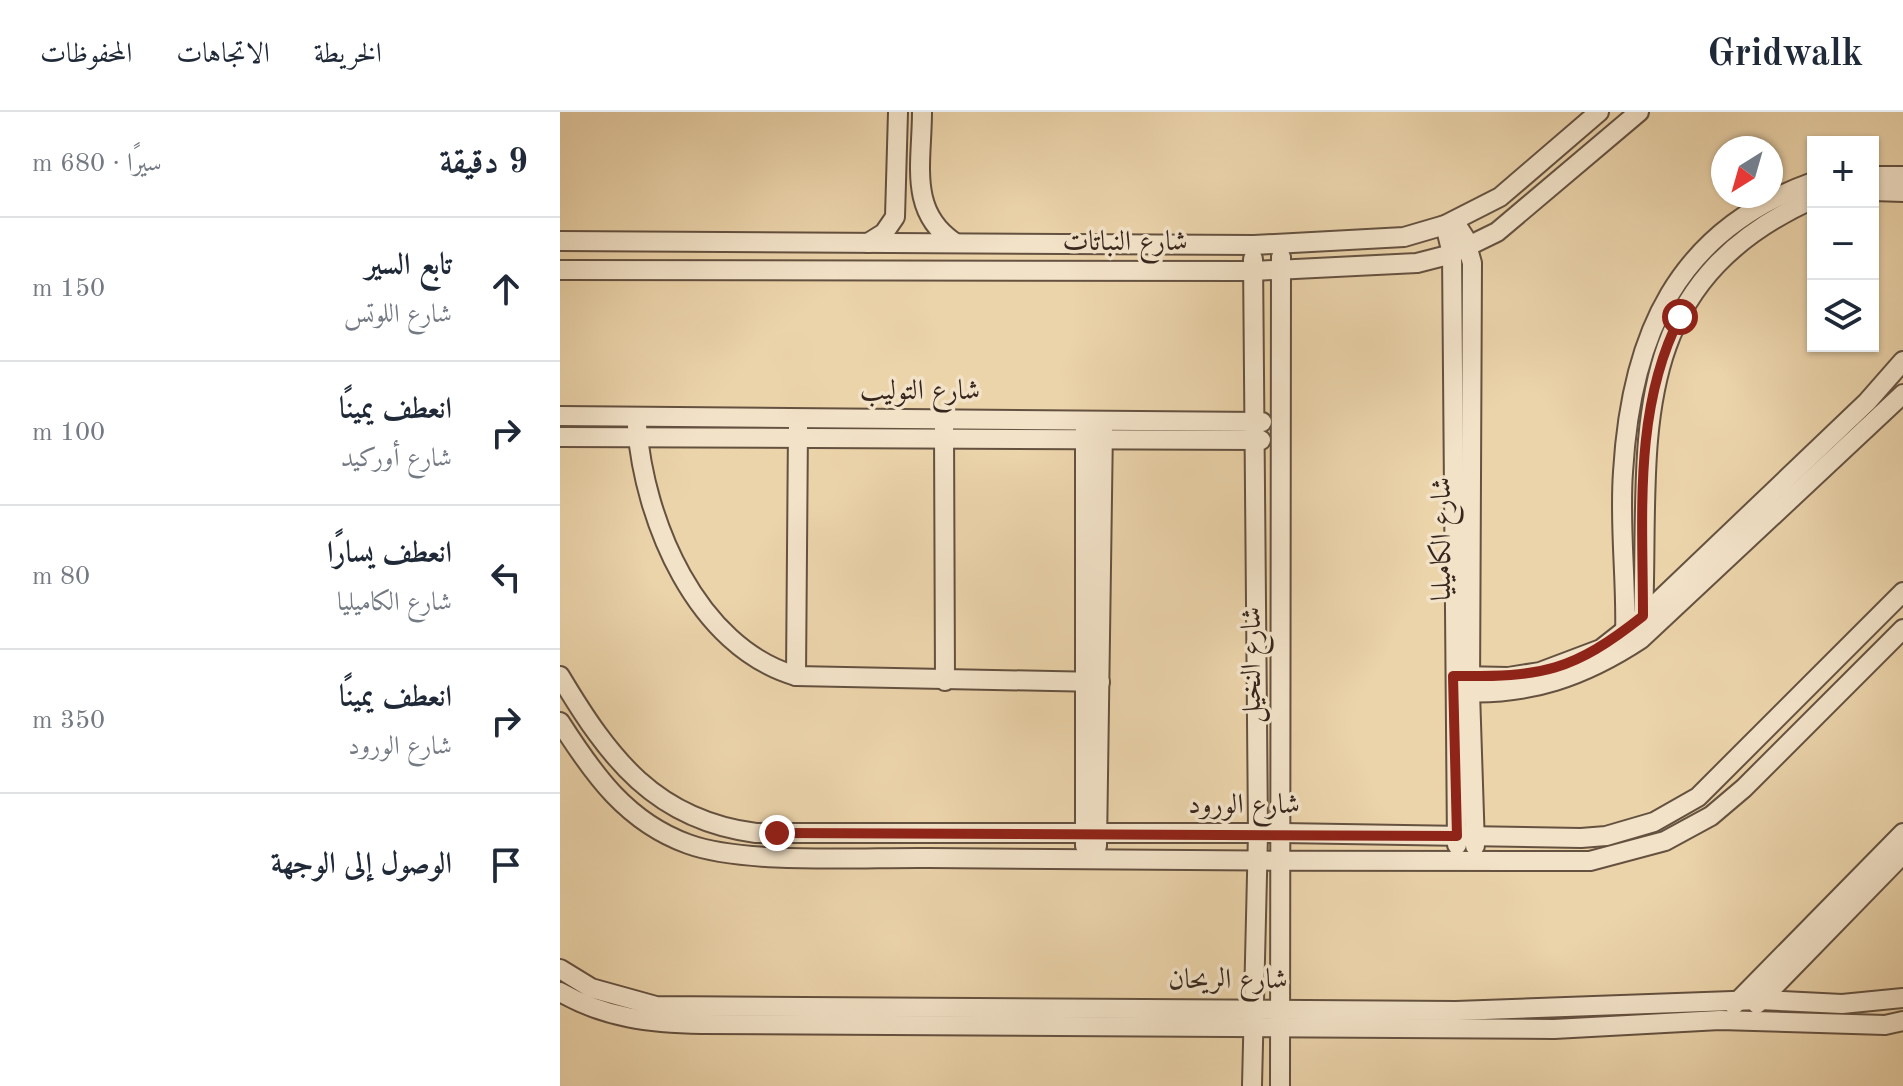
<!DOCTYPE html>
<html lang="ar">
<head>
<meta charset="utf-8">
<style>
  body { margin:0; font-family:"Old Standard TT",Amiri,serif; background:#f2f2f3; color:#1f2937; direction:rtl }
  .controls { position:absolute; right:24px; top:24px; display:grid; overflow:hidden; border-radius:0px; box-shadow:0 2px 6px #0004 }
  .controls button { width:72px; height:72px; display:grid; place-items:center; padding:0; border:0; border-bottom:2px solid #e0e1e3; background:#fff; color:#1f2937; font:40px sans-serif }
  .compass { position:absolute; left:1151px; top:24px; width:72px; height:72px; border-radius:50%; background:#fff; box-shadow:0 2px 6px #0004; rotate:217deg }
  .stop { position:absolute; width:24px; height:24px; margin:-18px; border:6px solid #8f2418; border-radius:50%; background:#fff }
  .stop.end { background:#8f2418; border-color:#fff; box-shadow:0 2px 8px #0008 }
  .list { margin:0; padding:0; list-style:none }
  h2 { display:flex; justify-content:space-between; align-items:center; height:104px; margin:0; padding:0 32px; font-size:34px }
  h2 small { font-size:26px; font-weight:400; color:#747a83 }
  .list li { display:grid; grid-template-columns:52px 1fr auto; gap:24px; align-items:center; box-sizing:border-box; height:144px; padding:0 32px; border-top:2px solid #e0e1e3 }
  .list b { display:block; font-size:30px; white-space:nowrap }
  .list p { margin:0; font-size:26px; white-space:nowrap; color:#747a83 }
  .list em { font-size:26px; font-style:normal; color:#747a83 }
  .icon { flex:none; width:44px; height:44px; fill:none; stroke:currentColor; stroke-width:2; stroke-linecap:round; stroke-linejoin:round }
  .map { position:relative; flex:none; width:1343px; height:974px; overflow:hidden; direction:ltr }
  header { display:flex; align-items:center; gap:48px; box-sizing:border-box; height:112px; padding:0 40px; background:#fff; border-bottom:2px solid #e0e1e3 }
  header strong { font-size:38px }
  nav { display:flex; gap:44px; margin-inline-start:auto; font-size:28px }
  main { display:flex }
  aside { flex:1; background:#fff }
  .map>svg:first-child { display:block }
</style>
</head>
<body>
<header>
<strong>Gridwalk</strong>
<nav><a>الخريطة</a><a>الاتجاهات</a><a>المحفوظات</a></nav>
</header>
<main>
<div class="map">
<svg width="1343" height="974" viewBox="0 0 1343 974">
  <rect width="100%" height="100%" fill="#ebd3aa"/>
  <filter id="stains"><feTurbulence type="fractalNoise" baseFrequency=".0025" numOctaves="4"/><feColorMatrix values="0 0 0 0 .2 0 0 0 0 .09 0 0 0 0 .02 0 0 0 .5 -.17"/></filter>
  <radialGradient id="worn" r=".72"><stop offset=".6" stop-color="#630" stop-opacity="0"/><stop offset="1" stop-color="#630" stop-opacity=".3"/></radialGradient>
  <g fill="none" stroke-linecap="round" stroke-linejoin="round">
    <g stroke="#645140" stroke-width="22">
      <g id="minor">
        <path d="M 362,0 C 362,50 348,99 394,130"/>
        <path d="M 1313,64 L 1343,64"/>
        <path d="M 1313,79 L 1343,80"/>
        <path d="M 894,109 L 905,126 L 912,151 L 910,580 L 915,734"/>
        <path d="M 885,113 L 892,142 L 897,733"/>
        <path d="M 0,129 L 694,133 L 844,125 L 885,113 L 940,85 L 1039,0"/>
        <path d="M 308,131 L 324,121 L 335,105 L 338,0"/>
        <path d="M 0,158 L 693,159 L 857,151 L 892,142 L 937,120 L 1079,0"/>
        <path d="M 0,304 L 702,310"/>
        <path d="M 77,314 C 84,408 136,535 236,564 L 540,570"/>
        <path d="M 384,315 L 385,569"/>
        <path d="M 0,325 L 701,328"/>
        <path d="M 1083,508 C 1090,332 1059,175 1253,87"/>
        <path d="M 1065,525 C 1067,470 1059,415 1063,360 C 1071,224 1116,119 1253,70"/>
        <path d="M 0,564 C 49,646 95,708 196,721 L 722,721 L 1021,726 L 1046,724 L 1094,710 L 1138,685 L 1343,480"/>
        <path d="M 236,564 L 238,315"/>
        <path d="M 899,564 L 948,565 L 980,560 L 1041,537 L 1083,504 L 1307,290 L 1343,249"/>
        <path d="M 900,580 C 969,584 1025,564 1081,527 L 1343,282"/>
        <path d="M 0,610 C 34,663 67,710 128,732 C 186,753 304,745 369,746 C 589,749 810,749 1030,749 L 1105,729 L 1151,704 L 1184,676 L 1343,517"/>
        <path d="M 525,734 L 525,316"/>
        <path d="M 537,734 L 543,315"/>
        <path d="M 0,857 L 31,876 L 96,894 L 896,899 L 1200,888 L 1282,892 L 1343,886"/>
        <path d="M 0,880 C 45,906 91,911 142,912 L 994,917 L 1160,908 L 1325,913 L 1343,909"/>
        <path d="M 1197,892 L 1343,742"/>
        <path d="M 1174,893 L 1343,721"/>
        <path d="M 692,974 L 698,721 L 693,147"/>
        <path d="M 720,974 L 721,145"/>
      </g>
    </g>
    <use href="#minor" stroke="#f2e2c8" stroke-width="18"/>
  </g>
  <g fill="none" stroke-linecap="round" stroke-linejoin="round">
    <path stroke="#8f2418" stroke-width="10" d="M 217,721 L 897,724 L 893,564 C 983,565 1012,560 1083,504 C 1083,404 1073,297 1120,205"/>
  </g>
  <g text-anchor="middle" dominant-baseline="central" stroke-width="7" stroke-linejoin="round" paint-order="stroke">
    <g font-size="28" fill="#37261d" stroke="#f2e2c8">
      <text x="565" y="131">شارع النباتات</text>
      <text x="360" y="280">شارع التوليب</text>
      <text transform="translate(883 427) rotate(-90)">شارع الكاميليا</text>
      <text transform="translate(693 553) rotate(-90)">شارع النخيل</text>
      <text x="684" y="694">شارع الورود</text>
      <text x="668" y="869">شارع الريحان</text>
    </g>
  </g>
  <rect width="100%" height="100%" filter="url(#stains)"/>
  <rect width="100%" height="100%" fill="url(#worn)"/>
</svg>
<div class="controls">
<button>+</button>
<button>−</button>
<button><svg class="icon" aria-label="layers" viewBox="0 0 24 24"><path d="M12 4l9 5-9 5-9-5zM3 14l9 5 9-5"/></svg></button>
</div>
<svg class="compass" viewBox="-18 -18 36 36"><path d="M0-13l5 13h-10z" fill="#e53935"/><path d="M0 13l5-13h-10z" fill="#747a83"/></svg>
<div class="stop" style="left:1120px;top:205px"></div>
<div class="stop end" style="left:217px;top:721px"></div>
</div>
<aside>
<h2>9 دقيقة<small>سيرًا · 680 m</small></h2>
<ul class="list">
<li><svg class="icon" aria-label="ahead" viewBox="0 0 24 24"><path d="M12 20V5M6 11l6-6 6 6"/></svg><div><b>تابع السير</b><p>شارع اللوتس</p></div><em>150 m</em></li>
<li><svg class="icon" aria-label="right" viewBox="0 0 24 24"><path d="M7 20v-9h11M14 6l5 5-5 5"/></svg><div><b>انعطف يمينًا</b><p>شارع أوركيد</p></div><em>100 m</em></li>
<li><svg class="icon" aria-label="left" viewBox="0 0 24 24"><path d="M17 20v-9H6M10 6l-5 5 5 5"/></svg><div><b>انعطف يسارًا</b><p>شارع الكاميليا</p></div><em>80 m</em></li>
<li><svg class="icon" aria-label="right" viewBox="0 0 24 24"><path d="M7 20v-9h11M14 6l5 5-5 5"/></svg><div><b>انعطف يمينًا</b><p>شارع الورود</p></div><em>350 m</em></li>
<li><svg class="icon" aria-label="arrive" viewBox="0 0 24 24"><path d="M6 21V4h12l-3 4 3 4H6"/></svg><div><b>الوصول إلى الوجهة</b></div></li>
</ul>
</aside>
</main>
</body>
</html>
